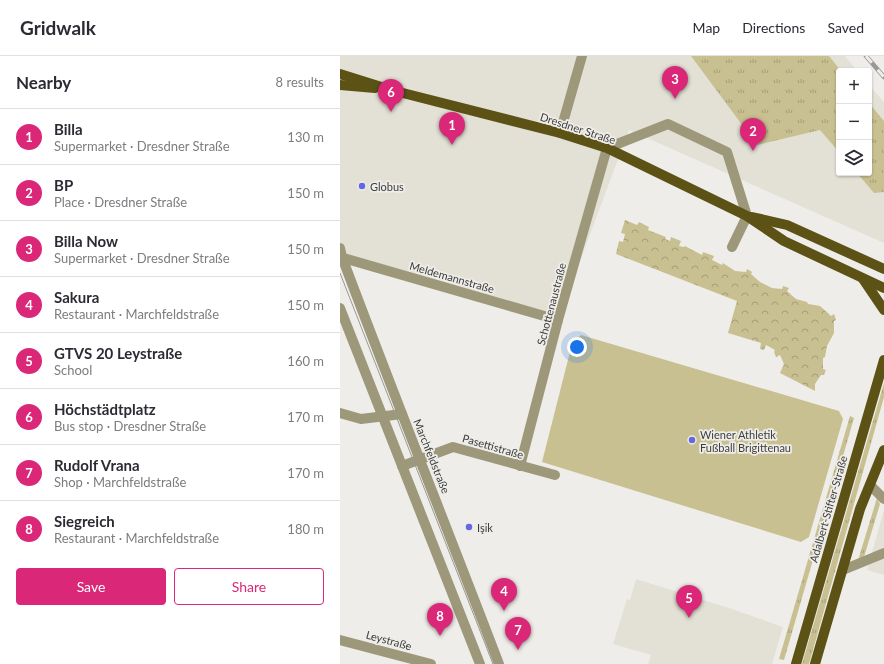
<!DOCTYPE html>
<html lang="en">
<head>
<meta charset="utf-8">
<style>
  body { margin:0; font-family:Lato,sans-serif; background:#f7f7f7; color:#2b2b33 }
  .controls { position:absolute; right:12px; top:12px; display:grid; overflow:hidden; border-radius:4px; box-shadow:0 1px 3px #0004 }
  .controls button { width:36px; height:36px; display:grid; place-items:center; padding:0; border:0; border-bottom:1px solid #e1e1e2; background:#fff; color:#2b2b33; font:20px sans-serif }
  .you { position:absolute; left:237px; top:291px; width:14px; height:14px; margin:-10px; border:3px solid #fff; border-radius:50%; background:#1a73e8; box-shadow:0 0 0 6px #1a73e833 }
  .badge { display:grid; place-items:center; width:26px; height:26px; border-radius:50%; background:#db2777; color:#fff; font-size:13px; font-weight:700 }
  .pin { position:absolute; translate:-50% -33px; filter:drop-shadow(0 1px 2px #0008) }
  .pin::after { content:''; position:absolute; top:21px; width:14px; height:12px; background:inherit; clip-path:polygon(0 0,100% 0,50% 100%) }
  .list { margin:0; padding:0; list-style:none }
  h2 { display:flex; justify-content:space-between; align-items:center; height:52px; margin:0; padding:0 16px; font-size:17px }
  h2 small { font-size:13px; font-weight:400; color:#7c7c81 }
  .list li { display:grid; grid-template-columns:26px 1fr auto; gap:12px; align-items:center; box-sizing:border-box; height:56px; padding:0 16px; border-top:1px solid #e1e1e2 }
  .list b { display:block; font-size:15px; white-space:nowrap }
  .list p { margin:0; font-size:13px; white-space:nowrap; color:#7c7c81 }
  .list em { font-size:13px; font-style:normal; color:#7c7c81 }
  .actions { display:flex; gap:8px; padding:12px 16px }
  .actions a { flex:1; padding:9px 0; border:1px solid #db2777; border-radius:4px; text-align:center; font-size:14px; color:#db2777 }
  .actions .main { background:#db2777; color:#fff }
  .icon { flex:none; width:22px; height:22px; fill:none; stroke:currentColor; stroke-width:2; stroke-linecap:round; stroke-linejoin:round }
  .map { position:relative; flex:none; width:544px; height:608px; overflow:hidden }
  header { display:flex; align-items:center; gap:24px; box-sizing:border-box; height:56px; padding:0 20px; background:#fff; border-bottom:1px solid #e1e1e2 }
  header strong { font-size:19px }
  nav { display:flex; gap:22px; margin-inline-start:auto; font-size:14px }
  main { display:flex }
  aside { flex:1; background:#fff }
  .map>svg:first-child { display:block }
</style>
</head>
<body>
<header>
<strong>Gridwalk</strong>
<nav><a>Map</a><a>Directions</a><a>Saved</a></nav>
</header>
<main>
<aside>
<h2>Nearby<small>8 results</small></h2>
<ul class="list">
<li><span class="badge">1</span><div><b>Billa</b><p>Supermarket · Dresdner Straße</p></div><em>130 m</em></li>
<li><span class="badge">2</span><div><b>BP</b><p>Place · Dresdner Straße</p></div><em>150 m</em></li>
<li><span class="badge">3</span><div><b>Billa Now</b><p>Supermarket · Dresdner Straße</p></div><em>150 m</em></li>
<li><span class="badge">4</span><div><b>Sakura</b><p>Restaurant · Marchfeldstraße</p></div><em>150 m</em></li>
<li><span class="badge">5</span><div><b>GTVS 20 Leystraße</b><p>School</p></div><em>160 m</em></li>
<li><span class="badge">6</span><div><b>Höchstädtplatz</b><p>Bus stop · Dresdner Straße</p></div><em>170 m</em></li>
<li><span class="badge">7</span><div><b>Rudolf Vrana</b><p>Shop · Marchfeldstraße</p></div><em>170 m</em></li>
<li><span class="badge">8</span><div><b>Siegreich</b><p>Restaurant · Marchfeldstraße</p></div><em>180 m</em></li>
</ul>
<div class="actions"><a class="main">Save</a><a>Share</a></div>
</aside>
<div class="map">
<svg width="544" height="608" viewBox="0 0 544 608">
  <defs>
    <pattern id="grass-tufts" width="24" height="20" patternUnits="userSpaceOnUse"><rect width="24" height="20" fill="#c9c091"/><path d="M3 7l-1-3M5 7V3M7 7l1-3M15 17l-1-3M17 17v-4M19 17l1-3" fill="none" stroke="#a49d78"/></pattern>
    <pattern id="park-crowns" width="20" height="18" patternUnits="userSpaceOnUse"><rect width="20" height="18" fill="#c9c091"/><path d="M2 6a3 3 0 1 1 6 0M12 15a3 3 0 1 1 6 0" fill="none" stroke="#a49d78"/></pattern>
  </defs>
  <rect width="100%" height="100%" fill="#eeede9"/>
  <g fill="#e3e1d5">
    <path d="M 0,0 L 505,0 L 517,15 L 499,15 L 499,117 L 529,117 L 529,29 L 544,46 L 544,187 L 289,74 L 218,264 L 0,198 Z"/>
    <path d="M 544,454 L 544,519 L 527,514 Z"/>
    <path d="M 296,523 L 392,553 L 443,571 L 432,608 L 308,608 L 311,599 L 273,588 L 287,543 L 290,544 Z"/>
  </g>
  <g fill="url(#grass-tufts)">
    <path d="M 351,0 L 489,0 L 501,15 L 499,15 L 499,96 L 480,74 L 417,89 Z"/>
    <path d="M 529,47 L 544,65 L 544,136 L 534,137 L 517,117 L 529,117 Z"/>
    <path d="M 544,327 L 544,341 L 469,608 L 462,608 Z"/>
    <path d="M 510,360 L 514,362 L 444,604 L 439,603 Z"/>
    <path d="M 537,442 L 540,448 L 524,501 L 520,503 L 519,501 Z"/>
  </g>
  <path fill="url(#park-crowns)" d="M 285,164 L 297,169 L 299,166 L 309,171 L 308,174 L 326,181 L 325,183 L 330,185 L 331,181 L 341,185 L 339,190 L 344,191 L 345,190 L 362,199 L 363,196 L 374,200 L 372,204 L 382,209 L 383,207 L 395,215 L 406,216 L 407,213 L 412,216 L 411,218 L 420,226 L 432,232 L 442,233 L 443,230 L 449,232 L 447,235 L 456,243 L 467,246 L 468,248 L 480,250 L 491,260 L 494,258 L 496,264 L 494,265 L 494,277 L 487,290 L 485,301 L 483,302 L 483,313 L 486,314 L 484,319 L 481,319 L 475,328 L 475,335 L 440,317 L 444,308 L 440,299 L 436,301 L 434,296 L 435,294 L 426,289 L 424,294 L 420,293 L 421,287 L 388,277 L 397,245 L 276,198 L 279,185 L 283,186 L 285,178 L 281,177 Z"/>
  <path fill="#c9c091" d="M 241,279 L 499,355 L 503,363 L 469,481 L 461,486 L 202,406 L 232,288 Z"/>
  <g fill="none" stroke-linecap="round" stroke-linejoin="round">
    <g stroke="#9e987b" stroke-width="10">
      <path d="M 220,77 L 242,0"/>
      <path d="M 0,192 L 2,201 C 53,337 107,472 159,608"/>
      <path d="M 0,201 L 218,264"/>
      <path d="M 0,252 L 140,608"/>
      <path d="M 0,357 L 21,363 L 62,358"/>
      <path d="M 62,410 L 113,391 L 215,419"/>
      <path d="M 180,410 L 218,264 L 267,92 L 328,68 L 387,96 L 407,160 L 392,191"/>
      <path d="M 530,429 L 544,443"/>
      <path d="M 503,514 L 544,497"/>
      <path d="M 0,584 L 91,608"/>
    </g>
    <g stroke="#5d5216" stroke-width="10">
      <path d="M 0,18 L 51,34 L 220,77 L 267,92 L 407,160 L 444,185 L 544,232"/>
      <path d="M 0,29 L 35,32"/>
      <path d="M 412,161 L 447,169 L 544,213"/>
      <path d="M 523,223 L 544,254"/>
      <path d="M 456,608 L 544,304"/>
      <path d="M 475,608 L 520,453 L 544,394"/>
    </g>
    <path stroke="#999895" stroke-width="1" d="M 0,217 L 153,608"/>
    <g stroke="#999895" stroke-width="4.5">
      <path id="rail" d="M 526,0 L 544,21"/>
    </g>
    <use href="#rail" stroke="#eeede9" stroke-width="3" stroke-dasharray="9" stroke-linecap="butt"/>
  </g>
  <g fill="#6567e1" stroke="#eeede9" stroke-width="1.5">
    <circle cx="22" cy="130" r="4"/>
    <circle cx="352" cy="384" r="4"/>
    <circle cx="129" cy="471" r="4"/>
  </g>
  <g text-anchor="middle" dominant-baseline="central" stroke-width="3.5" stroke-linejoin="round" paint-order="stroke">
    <g font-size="11" fill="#3d3d3b" stroke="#eeede9">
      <text transform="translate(238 72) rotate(18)">Dresdner Straße</text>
      <text transform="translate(112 221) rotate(16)">Meldemannstraße</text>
      <text transform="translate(211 248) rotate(-75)">Schottenaustraße</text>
      <text transform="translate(153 390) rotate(16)">Pasettistraße</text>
      <text transform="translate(92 400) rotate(68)">Marchfeldstraße</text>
      <text transform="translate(488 453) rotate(-74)">Adalbert-Stifter-Straße</text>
      <text transform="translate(49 584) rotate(15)">Leystraße</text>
    </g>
    <g font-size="11" fill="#3d3d3b" stroke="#eeede9" text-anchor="start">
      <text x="30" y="130">Globus</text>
      <text x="360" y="378">Wiener Athletik<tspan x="360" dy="13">Fußball Brigittenau</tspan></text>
      <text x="137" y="471">Işik</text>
    </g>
  </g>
</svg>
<div class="controls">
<button>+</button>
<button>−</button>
<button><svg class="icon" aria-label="layers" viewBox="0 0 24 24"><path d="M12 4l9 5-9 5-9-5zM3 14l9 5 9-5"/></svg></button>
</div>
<div class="you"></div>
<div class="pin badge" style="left:112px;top:89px">1</div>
<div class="pin badge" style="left:413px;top:95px">2</div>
<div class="pin badge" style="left:335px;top:43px">3</div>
<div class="pin badge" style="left:164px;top:555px">4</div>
<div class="pin badge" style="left:349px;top:562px">5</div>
<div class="pin badge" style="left:51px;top:56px">6</div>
<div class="pin badge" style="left:178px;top:594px">7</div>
<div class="pin badge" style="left:100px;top:580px">8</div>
</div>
</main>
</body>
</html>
